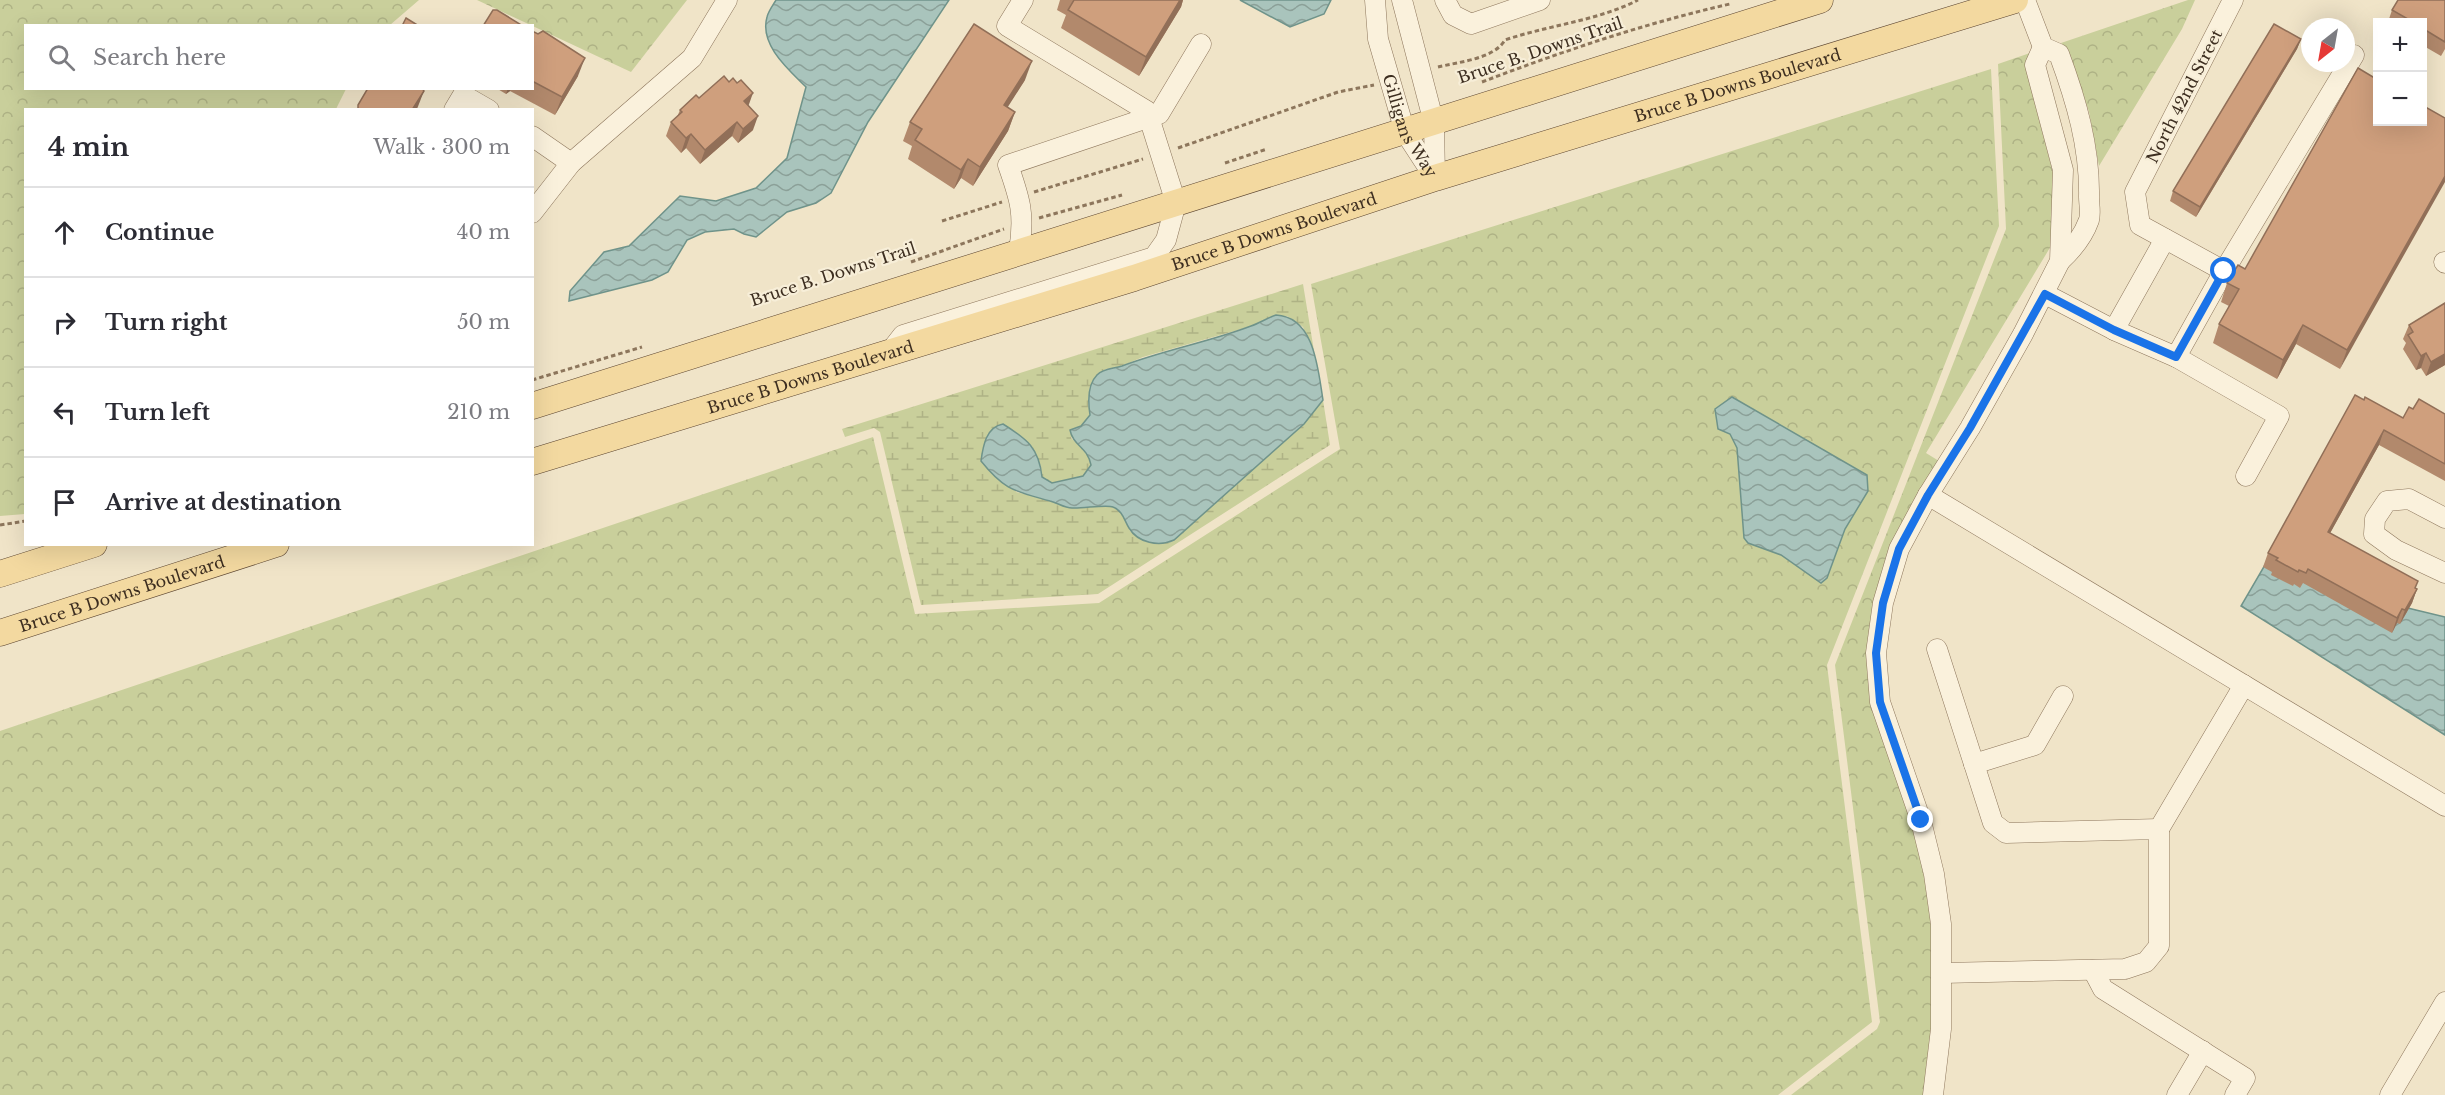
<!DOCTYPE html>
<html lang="en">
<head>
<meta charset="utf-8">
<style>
  body { margin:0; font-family:"Libre Baskerville",serif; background:#f7f7f7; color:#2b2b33 }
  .controls { position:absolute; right:18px; top:18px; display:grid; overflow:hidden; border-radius:0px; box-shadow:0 6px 24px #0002 }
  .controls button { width:54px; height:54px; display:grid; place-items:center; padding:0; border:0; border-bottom:2px solid #e1e1e2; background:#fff; color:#2b2b33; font:30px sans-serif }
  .compass { position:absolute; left:2301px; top:18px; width:54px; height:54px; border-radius:50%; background:#fff; box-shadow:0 6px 24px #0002; rotate:211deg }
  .stop { position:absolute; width:18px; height:18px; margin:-14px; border:4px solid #1a73e8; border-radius:50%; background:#fff }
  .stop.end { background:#1a73e8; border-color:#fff; box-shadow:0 2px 6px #0008 }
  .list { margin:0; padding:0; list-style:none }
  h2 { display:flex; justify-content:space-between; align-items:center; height:78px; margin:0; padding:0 24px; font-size:26px }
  h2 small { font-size:20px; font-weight:400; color:#7c7c81 }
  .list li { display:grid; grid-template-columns:39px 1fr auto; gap:18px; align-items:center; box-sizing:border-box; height:90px; padding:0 24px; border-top:2px solid #e1e1e2 }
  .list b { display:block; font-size:22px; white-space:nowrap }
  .list em { font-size:20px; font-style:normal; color:#7c7c81 }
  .icon { flex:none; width:33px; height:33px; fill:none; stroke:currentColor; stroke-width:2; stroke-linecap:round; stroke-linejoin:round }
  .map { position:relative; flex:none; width:2445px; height:1095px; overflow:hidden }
  .search { position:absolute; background:#fff; box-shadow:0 6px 24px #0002; left:24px; top:24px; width:510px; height:66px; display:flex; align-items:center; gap:15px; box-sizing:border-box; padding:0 21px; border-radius:0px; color:#7c7c81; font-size:22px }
  .panel { position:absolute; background:#fff; box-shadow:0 6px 24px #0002; left:24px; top:108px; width:510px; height:438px; border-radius:0px }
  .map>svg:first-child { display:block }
</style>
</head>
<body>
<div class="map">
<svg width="2445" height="1095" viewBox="0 0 2445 1095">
  <defs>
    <pattern id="forest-crowns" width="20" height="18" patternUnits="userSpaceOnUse" patternTransform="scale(1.5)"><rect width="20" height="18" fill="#c9cf9b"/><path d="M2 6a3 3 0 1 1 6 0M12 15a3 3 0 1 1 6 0" fill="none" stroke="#aeb285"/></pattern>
    <pattern id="wetland-marsh" width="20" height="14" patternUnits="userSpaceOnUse" patternTransform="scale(1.5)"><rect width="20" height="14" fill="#c9cf9b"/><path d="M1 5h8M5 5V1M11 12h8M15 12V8" fill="none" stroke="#aeb285"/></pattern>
    <pattern id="water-waves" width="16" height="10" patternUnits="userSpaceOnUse" patternTransform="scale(1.5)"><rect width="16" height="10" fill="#a9c4bc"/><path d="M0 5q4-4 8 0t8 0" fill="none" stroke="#8ba098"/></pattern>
  </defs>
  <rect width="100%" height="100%" fill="#f0e4c8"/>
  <g fill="url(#forest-crowns)">
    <path d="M 0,0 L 419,0 L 390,25 L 26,26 L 26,88 L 346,89 L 336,109 L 26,110 L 25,514 L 0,516 Z"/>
    <path d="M 477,0 L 687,0 L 631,72 Z"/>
    <path d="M 2188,0 L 2195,0 L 2182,29 L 2099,166 L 2089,112 L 2068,49 L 2061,43 Z"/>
    <path d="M 2030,53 L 2026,69 L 2053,173 L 2051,246 L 1926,453 L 1939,461 L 1866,653 L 1871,706 L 1912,825 L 1925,877 L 1931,926 L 1931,1030 L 1925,1088 L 1923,1095 L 1791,1095 L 1877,1029 L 1880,1022 L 1835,665 L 2006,229 L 1998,64 Z"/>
    <path d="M 1991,69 L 1999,226 L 1827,665 L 1872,1022 L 1778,1095 L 0,1095 L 0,731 L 873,437 L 915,614 L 1099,603 L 1340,449 L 1311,284 Z"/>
  </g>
  <path fill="url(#wetland-marsh)" d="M 1303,284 L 1315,357 L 1303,327 L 1287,316 L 1266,319 L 1252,326 L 1143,357 L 1119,367 L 1106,369 L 1096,376 L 1090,386 L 1088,403 L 1090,415 L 1071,438 L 1088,453 L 1091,465 L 1083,476 L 1052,483 L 1042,477 C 1040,449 1025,438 1003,424 L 1016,492 L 1054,501 L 1069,508 L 1112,506 L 1122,513 L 1130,531 L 1146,542 L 1167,543 L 1174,540 L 1304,424 L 1323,400 L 1330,445 L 1098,594 L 921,605 L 880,432 L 874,428 L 845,437 L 842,429 Z"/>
  <g fill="url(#water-waves)" stroke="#6f938a" stroke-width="1.5">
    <path d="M 776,0 L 949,0 L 868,122 L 831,193 L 816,203 L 787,212 L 756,237 L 744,234 L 734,229 L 705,232 L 687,240 L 668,272 L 652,280 L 569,301 L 570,291 L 604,252 L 629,246 L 680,196 L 716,201 L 756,188 L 787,158 L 806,87 C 789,70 759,45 767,17 C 768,12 773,5 776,0 Z"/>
    <path d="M 1240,0 L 1331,0 L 1324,14 L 1290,27 Z"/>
    <path d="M 1276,315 C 1315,317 1318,370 1323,400 L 1304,424 L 1174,540 C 1159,547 1138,543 1129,528 C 1124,520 1123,511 1113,507 C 1106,504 1082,509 1072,508 C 1064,508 1058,503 1050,501 C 1015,491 1005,491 981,461 C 983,446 986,427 1003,424 C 1027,439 1039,448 1042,477 L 1052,483 L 1083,476 L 1091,465 C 1087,446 1073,446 1070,430 L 1081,426 L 1090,415 C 1088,402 1087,385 1097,375 C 1104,368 1113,369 1122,366 C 1164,350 1209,342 1251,326 C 1260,323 1267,318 1276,315 Z"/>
    <path d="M 1732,397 L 1867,475 L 1868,491 L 1845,529 L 1827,578 L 1821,583 L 1781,555 L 1748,543 L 1744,538 L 1737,448 L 1730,434 L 1718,429 L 1715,409 Z"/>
    <path d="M 2269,558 L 2354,595 L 2445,617 L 2445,735 L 2241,606 Z"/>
  </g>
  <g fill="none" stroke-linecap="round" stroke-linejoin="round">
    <g stroke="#8d765c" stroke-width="21">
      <g id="minor">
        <path id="s1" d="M 1375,0 L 1378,39 L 1405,132 L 1435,178"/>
        <path d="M 1402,0 L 1434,123 L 1435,178"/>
        <path d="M 1445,0 L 1453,15 L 1471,24 L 1540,0"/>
        <path d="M 2025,0 L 2043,47 L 2059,54 C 2076,100 2090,147 2089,197 C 2089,204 2091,213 2089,220 C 2083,237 2073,249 2060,261"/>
        <path d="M 2233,0 L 2135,192 L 2140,225 L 2224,271 L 2176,357 L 2279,416 L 2246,476"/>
        <path d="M 454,110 L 463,95 L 489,110"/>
        <path d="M 532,136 L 571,163"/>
        <path d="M 532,213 L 571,163 L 692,58 L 727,0"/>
        <path d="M 2165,239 L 2114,330 L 2176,357"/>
        <path d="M 1019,251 C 1025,214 1020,199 1008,165 L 1159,114 L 1201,44"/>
        <path d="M 2444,262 L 2445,263"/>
        <path d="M 2224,271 L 2354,55"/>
        <path d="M 2045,294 L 2114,330"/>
        <path d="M 889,353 L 903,335 L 1154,257 L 1166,240 L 1176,203 L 1147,111 L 1007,26 L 1023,0"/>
        <path d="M 1928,495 L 2445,806"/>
        <path d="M 2445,518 L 2409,499 L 2387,501 L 2375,519 L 2374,534 L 2396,550 L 2445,573"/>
        <path d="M 1937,649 L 1993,823 L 2006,833 L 2159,829 L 2159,946 L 2146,962 L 2125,969 L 1942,973"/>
        <path d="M 1974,764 L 2035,745 L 2063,696"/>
        <path d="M 2159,829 L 2244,685"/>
        <path d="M 2093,970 L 2103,989 L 2245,1078 L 2235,1095"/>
        <path d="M 1933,1095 L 1941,1029 L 1941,924 L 1934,874 L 1921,821 L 1880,702 L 1876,653 L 1883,603 L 1899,549 L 1928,495 L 1970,428 L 2023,334 L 2060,261 L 2063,170 L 2035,65 L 2043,47"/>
        <path d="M 2177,1095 L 2203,1051"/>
        <path d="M 2390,1095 L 2445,1002"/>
      </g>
    </g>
    <g stroke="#5b4430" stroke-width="27">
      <g id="major">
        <path d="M 532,406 L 1820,0"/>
        <path id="s2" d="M 532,462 L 1134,278 L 1435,178 L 2015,0"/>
        <path d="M 0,574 L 94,544"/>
        <path id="s3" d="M 0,633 L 276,544"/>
      </g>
    </g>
    <g stroke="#8d765c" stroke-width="3" stroke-dasharray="4.5 3" stroke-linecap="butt">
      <path d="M 1438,67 C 1458,62 1494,59 1505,40 C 1549,25 1597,21 1638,0"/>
      <path d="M 1482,82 C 1563,51 1646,23 1730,4"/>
      <path d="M 1178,148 L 1338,92 L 1374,85"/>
      <path d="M 1225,163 L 1267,149"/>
      <path d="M 1034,192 L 1143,159"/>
      <path d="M 1039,218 L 1122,195"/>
      <path d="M 942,221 L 1002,202"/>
      <path d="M 911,262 L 1004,229"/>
      <path d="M 532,380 L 642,347"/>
      <path d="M 0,525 L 26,521"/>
    </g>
    <use href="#minor" stroke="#faf1dc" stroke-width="20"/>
    <use href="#major" stroke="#f3d9a0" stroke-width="26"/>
  </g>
  <g fill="#b2896c">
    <path d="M 1060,0 L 1183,0 L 1181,7 L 1139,76 L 1061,28 L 1066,15 L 1057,10 Z"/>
    <path d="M 2445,0 L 2445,49 L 2441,56 L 2422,45 L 2422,22 L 2388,22 L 2392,10 Z"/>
    <path d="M 532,31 L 578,76 L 555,115 L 510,91 L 506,94 L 496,88 L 532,88 Z"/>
    <path d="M 2301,39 L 2297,49 L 2196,217 L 2170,201 L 2173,191 Z"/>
    <path d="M 1025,80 L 1007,107 L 1015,112 L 1008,131 L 973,186 L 961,178 L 954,189 L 908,159 L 912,146 L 903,141 L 910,122 Z"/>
    <path d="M 699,98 L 748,105 L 753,130 L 738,143 L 732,136 L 700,164 L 686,148 L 681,153 L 666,136 L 671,122 L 677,117 L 680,110 Z"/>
    <path d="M 2445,118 L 2340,369 L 2296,344 L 2277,379 L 2213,343 L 2219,324 L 2229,306 L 2221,302 L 2227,283 Z"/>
    <path d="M 2445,303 L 2445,365 L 2426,376 L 2421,368 L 2416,370 L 2403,349 L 2406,343 L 2403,339 L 2409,325 Z"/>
    <path d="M 2364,400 L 2403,418 L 2413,409 L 2445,414 L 2445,481 L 2379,445 L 2330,533 L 2417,589 L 2412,603 L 2400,624 L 2397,623 L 2392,633 L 2303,583 L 2300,588 L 2294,584 L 2293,586 L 2271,575 L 2272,572 L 2263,567 L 2268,553 Z"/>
  </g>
  <g fill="#916f58">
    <path d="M 1180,0 L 1183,0 L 1181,7 L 1139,76 L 1146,57 Z"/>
    <path d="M 2301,39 L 2297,49 L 2196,217 L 2200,207 Z"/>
    <path d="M 585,58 L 578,76 L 555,115 L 562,97 Z"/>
    <path d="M 1032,61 L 1025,80 L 997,124 L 1004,105 Z"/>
    <path d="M 508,88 L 511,88 L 510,91 L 506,94 Z"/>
    <path d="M 424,91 L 417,109 L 412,110 Z"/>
    <path d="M 753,93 L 748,107 L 744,101 Z"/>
    <path d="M 1015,112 L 1008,131 L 973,186 L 980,167 Z"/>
    <path d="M 758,116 L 753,130 L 738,143 L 743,129 Z"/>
    <path d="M 737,122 L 732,136 L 700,164 L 705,150 Z"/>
    <path d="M 691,134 L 686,148 L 681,153 L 686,138 Z"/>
    <path d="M 968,159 L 961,178 L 954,189 L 961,170 Z"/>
    <path d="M 2445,176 L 2445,182 L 2340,369 L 2347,350 Z"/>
    <path d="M 2303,325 L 2296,344 L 2277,379 L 2283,360 Z"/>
    <path d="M 2426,353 L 2421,368 L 2416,370 L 2421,356 Z"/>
    <path d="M 2445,354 L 2445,365 L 2426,376 L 2431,362 Z"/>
    <path d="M 2384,430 L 2379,445 L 2323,546 L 2328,532 Z"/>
    <path d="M 2417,589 L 2412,603 L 2400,624 L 2405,610 Z"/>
    <path d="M 2402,609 L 2397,623 L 2392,633 L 2397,618 Z"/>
  </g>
  <g fill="#cf9f7d" stroke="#916f58" stroke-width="1.5">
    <path d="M 1074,0 L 1180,0 L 1146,57 L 1068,10 Z"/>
    <path d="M 2398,0 L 2445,0 L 2445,42 L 2422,28 L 2422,22 L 2413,22 L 2392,10 Z"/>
    <path d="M 493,10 L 497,10 L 523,26 L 483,26 Z"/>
    <path d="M 406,18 L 419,26 L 402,26 Z"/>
    <path d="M 974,24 L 1032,61 L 1004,105 L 1015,112 L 980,167 L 968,159 L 961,170 L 915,140 L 922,129 L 910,122 Z"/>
    <path d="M 2274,24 L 2301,39 L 2200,207 L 2173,191 Z"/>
    <path d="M 532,31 L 538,34 L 543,31 L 585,58 L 562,97 L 532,81 Z"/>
    <path d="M 2358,68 L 2378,80 L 2378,122 L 2422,122 L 2422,105 L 2445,118 L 2445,176 L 2347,350 L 2303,325 L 2283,360 L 2219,324 L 2239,289 L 2227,283 L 2238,265 L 2245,269 Z"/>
    <path d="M 724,76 L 729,82 L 733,78 L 737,83 L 741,80 L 753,93 L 744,101 L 758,116 L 743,129 L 737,122 L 705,150 L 691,134 L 686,138 L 671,122 L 682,112 L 680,110 L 696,95 L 699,98 Z"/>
    <path d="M 368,88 L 422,88 L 424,91 L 412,110 L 359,110 L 358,109 L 358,105 Z"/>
    <path d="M 2445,303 L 2445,354 L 2431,362 L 2426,353 L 2421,356 L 2408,335 L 2413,332 L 2409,325 Z"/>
    <path d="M 2355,395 L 2364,400 L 2365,397 L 2403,418 L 2409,407 L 2413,409 L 2419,399 L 2445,414 L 2445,464 L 2384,430 L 2328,532 L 2418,581 L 2415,588 L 2417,589 L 2405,610 L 2402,609 L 2397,618 L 2308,569 L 2306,573 L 2299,570 L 2298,572 L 2276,560 L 2278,558 L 2268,553 Z"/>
  </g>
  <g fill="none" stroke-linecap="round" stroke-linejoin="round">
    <path stroke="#1a73e8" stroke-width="8" d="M 1921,820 L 1880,702 L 1876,653 L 1883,603 L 1899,549 L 1928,495 L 1970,428 L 2045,294 L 2114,330 L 2176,357 L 2224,271"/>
  </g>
  <g text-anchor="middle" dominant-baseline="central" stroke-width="4.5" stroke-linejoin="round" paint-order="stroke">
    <g font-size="16" fill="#3d2e20" stroke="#f7eed8">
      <text transform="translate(1540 50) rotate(-19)">Bruce B. Downs Trail</text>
      <text stroke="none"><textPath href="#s2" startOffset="1263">Bruce B Downs Boulevard</textPath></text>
      <text transform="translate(2184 96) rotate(-63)">North 42nd Street</text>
      <text stroke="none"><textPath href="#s1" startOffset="132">Gilligans Way</textPath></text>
      <text stroke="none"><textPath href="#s2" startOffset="777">Bruce B Downs Boulevard</textPath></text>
      <text transform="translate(833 274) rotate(-18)">Bruce B. Downs Trail</text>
      <text stroke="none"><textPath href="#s2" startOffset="291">Bruce B Downs Boulevard</textPath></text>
      <text stroke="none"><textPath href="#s3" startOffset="128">Bruce B Downs Boulevard</textPath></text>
    </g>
  </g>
</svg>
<div class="controls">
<button>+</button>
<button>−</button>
</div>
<svg class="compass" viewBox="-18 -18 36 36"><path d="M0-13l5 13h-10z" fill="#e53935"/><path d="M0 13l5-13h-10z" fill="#7c7c81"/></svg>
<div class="stop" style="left:2224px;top:271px"></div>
<div class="stop end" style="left:1921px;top:820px"></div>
<div class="search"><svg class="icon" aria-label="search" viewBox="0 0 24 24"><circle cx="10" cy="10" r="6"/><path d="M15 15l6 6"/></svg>Search here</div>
<section class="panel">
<h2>4 min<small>Walk · 300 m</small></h2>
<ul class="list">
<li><svg class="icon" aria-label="ahead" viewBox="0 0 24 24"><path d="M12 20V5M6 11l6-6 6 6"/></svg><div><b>Continue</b></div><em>40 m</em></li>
<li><svg class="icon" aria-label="right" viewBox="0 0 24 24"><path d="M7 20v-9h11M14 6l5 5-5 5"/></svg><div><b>Turn right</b></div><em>50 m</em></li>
<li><svg class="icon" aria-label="left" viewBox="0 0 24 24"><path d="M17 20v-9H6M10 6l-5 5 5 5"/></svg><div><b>Turn left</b></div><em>210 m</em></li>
<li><svg class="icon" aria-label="arrive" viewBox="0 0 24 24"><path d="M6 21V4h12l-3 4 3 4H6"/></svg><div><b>Arrive at destination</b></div></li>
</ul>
</section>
</div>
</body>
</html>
